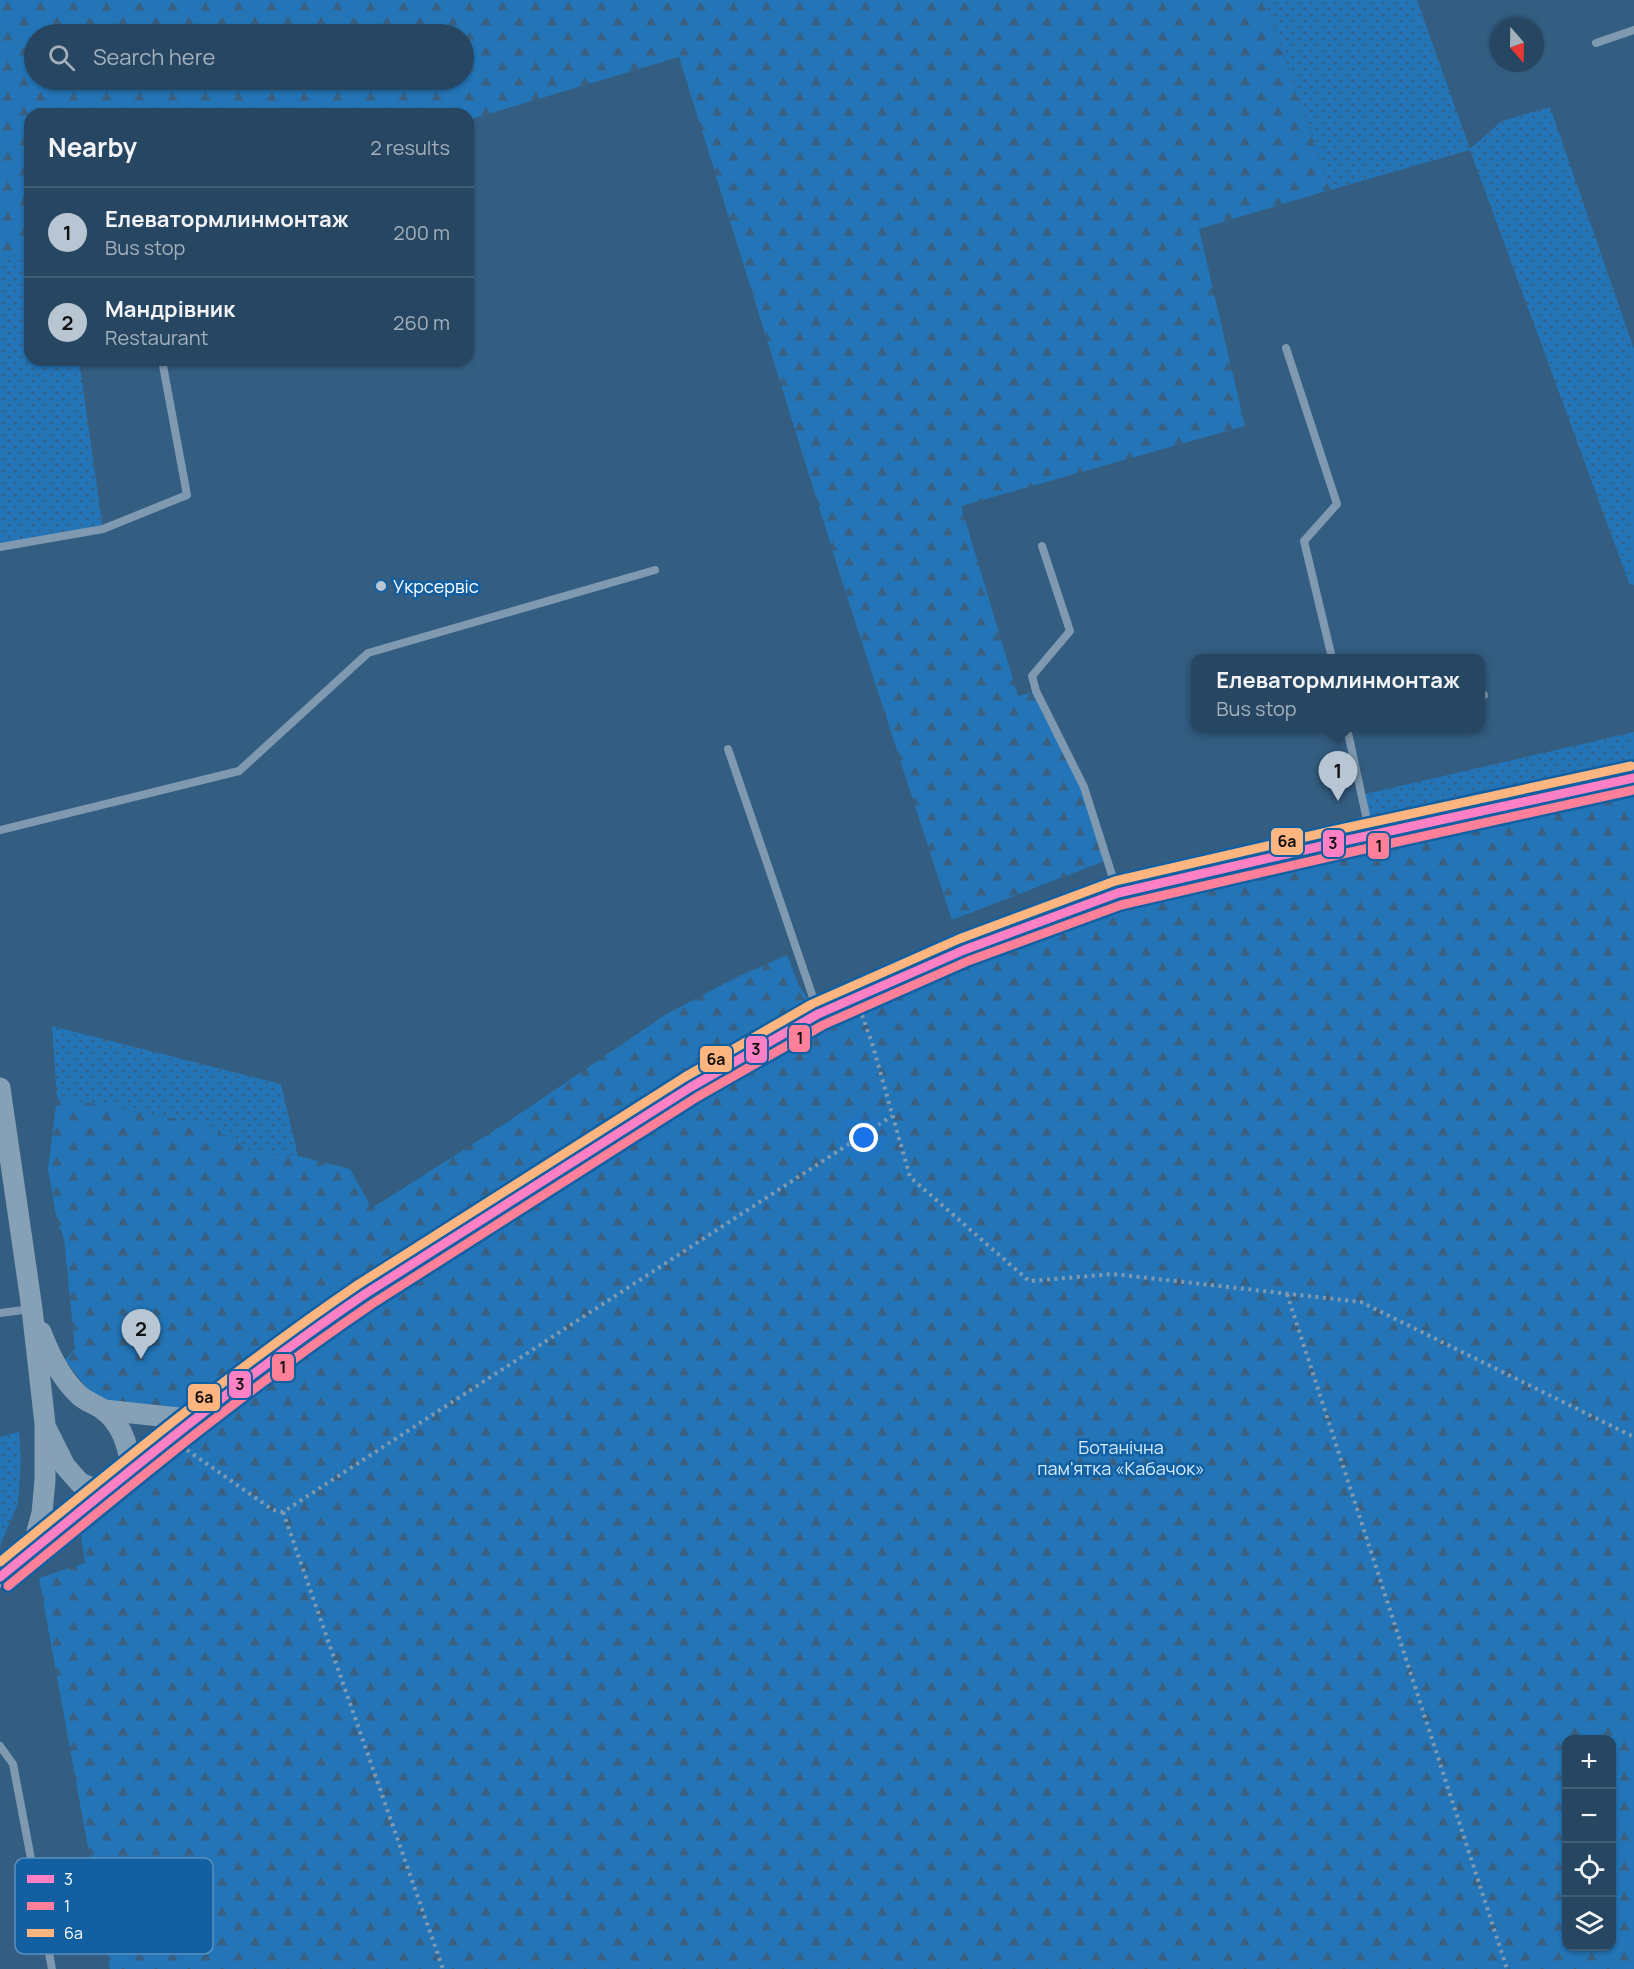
<!DOCTYPE html>
<html lang="en">
<head>
<meta charset="utf-8">
<style>
  body { margin:0; font-family:Manrope,sans-serif; background:#32506a; color:#f1f3f6 }
  .controls { position:absolute; right:18px; bottom:18px; display:grid; overflow:hidden; border-radius:12px; box-shadow:0 2px 4px #0004 }
  .controls button { width:54px; height:54px; display:grid; place-items:center; padding:0; border:0; border-bottom:2px solid #425e76; background:#264661; color:#f1f3f6; font:30px sans-serif }
  .compass { position:absolute; left:1490px; top:18px; width:54px; height:54px; border-radius:50%; background:#264661; box-shadow:0 2px 4px #0004; rotate:160deg }
  .you { position:absolute; left:864px; top:1138px; width:21px; height:21px; margin:-15px; border:4px solid #fff; border-radius:50%; background:#1a73e8; box-shadow:0 0 0 9px #1a73e833 }
  .badge { display:grid; place-items:center; width:39px; height:39px; border-radius:50%; background:#b8c6d3; color:#111; font-size:20px; font-weight:700 }
  .pin { position:absolute; translate:-50% -50px; filter:drop-shadow(0 2px 3px #0008) }
  .pin::after { content:''; position:absolute; top:32px; width:21px; height:18px; background:inherit; clip-path:polygon(0 0,100% 0,50% 100%) }
  .popup { position:absolute; left:1191px; top:654px; width:294px; height:78px; box-sizing:border-box; display:grid; place-content:center; border-radius:12px; background:#264661; filter:drop-shadow(0 2px 4px #0005); font-size:20px; white-space:nowrap; color:#a4b1bd }
  .popup b { font-size:22px; color:#f1f3f6 }
  .popup::after { content:''; position:absolute; left:50%; top:100%; margin-left:-12px; border:12px solid transparent; border-top-color:#264661 }
  .list { margin:0; padding:0; list-style:none }
  h2 { display:flex; justify-content:space-between; align-items:center; height:78px; margin:0; padding:0 24px; font-size:26px }
  h2 small { font-size:20px; font-weight:400; color:#a4b1bd }
  .list li { display:grid; grid-template-columns:39px 1fr auto; gap:18px; align-items:center; box-sizing:border-box; height:90px; padding:0 24px; border-top:2px solid #425e76 }
  .list b { display:block; font-size:22px; white-space:nowrap }
  .list p { margin:0; font-size:20px; white-space:nowrap; color:#a4b1bd }
  .list em { font-size:20px; font-style:normal; color:#a4b1bd }
  .icon { flex:none; width:33px; height:33px; fill:none; stroke:currentColor; stroke-width:2; stroke-linecap:round; stroke-linejoin:round }
  .map { position:relative; flex:none; width:1634px; height:1969px; overflow:hidden }
  .search { position:absolute; background:#264661; box-shadow:0 2px 4px #0004; left:24px; top:24px; width:450px; height:66px; display:flex; align-items:center; gap:15px; box-sizing:border-box; padding:0 21px; border-radius:33px; color:#a4b1bd; font-size:22px }
  .panel { position:absolute; background:#264661; box-shadow:0 2px 4px #0004; left:24px; top:108px; width:450px; height:258px; border-radius:18px }
  .map>svg:first-child { display:block }
</style>
</head>
<body>
<div class="map">
<svg width="1634" height="1969" viewBox="0 0 1634 1969">
  <defs>
    <pattern id="grass-dots" width="8" height="8" patternUnits="userSpaceOnUse" patternTransform="scale(1.5)"><rect width="8" height="8" fill="#2375b7"/><path d="M2 2h.1M6 6h.1" fill="none" stroke="#386082" stroke-width="1.8" stroke-linecap="round"/></pattern>
    <pattern id="forest-firs" width="22" height="20" patternUnits="userSpaceOnUse" patternTransform="scale(1.5)"><rect width="22" height="20" fill="#2375b7"/><path d="M5 1l3.5 6h-7zM16 11l3.5 6h-7z" fill="#386082"/></pattern>
  </defs>
  <rect width="100%" height="100%" fill="#335d81"/>
  <g fill="url(#grass-dots)">
    <path d="M 1265,0 L 1417,0 L 1470,149 L 1502,121 L 1550,107 L 1634,349 L 1634,585 L 1629,583 L 1470,150 L 1330,190 Z"/>
    <path d="M 30,251 L 30,360 L 79,360 L 103,529 L 0,547 L 0,260 Z"/>
    <path d="M 1634,732 L 1634,765 L 1367,822 L 1361,795 Z"/>
    <path d="M 52,1026 L 281,1084 L 298,1156 L 254,1153 L 205,1124 L 57,1097 Z"/>
    <path d="M 19,1432 L 21,1460 L 18,1503 L 0,1546 L 0,1437 Z"/>
  </g>
  <g fill="url(#forest-firs)" fill-rule="evenodd">
    <path d="M 0,0 L 1265,0 L 1330,190 L 1199,229 L 1245,426 L 961,506 L 1018,696 L 1036,691 L 1084,787 L 1107,860 L 952,920 L 842,581 L 679,57 L 468,120 L 468,114 L 30,114 L 30,251 L 0,260 ZM 34,34 L 464,34 L 464,80 L 34,80 Z"/>
    <path d="M 1634,793 L 1634,1969 L 110,1969 L 39,1578 L 85,1563 L 81,1535 L 324,1339 L 374,1306 L 698,1102 L 824,1030 L 926,983 L 1121,909 ZM 1566,1740 L 1612,1740 L 1612,1946 L 1566,1946 Z"/>
    <path d="M 787,955 L 799,986 L 818,1014 L 365,1294 L 197,1420 L 104,1410 L 65,1360 L 75,1349 L 64,1238 L 57,1221 L 48,1169 L 57,1097 L 205,1124 L 254,1153 L 298,1156 L 350,1169 L 372,1208 L 506,1123 L 665,1015 L 733,979 Z"/>
  </g>
  <g fill="none" stroke-linecap="round" stroke-linejoin="round">
    <g stroke="#7f99b1" stroke-width="4" stroke-dasharray="3 4.5" stroke-linecap="butt">
      <path d="M 862,1015 L 872,1043 L 910,1177 L 1029,1281 L 1113,1274 L 1361,1302 L 1634,1437"/>
      <path d="M 1287,1294 L 1507,1969"/>
      <path d="M 187,1450 L 273,1510 L 283,1512 L 892,1116"/>
      <path d="M 283,1512 L 443,1969"/>
    </g>
    <g stroke="#7f99b1" stroke-width="8">
      <path d="M 1596,43 L 1634,30"/>
      <path d="M 1286,348 L 1337,504 L 1304,541 L 1332,658"/>
      <path d="M 1042,546 L 1070,631 L 1032,676 L 1036,691 L 1084,787 L 1117,891"/>
      <path d="M 0,547 L 103,529 L 187,495 L 162,360"/>
      <path d="M 1480,695 L 1484,695"/>
      <path d="M 1347,728 L 1370,834"/>
      <path d="M 728,749 L 818,1012"/>
      <path d="M 0,830 L 239,771 L 368,653 L 655,570"/>
      <path d="M 0,1313 L 31,1309"/>
      <path d="M 0,1746 L 13,1764 L 52,1969"/>
    </g>
    <g stroke="#86a0b6" stroke-width="21">
      <path d="M 0,1088 L 32,1309 L 45,1424 L 45,1480 L 42,1513 L 32,1550"/>
      <path d="M 41,1332 C 50,1355 60,1377 79,1395 C 85,1401 95,1404 102,1409 C 122,1423 129,1447 131,1470"/>
      <path d="M 104,1410 L 197,1420"/>
      <path d="M 47,1430 L 65,1466 L 80,1483 L 103,1492"/>
      <path d="M 0,1577 L 131,1470 L 315,1328 L 365,1294 L 691,1087 L 818,1014 L 964,950 L 1118,893 L 1339,842 L 1634,778"/>
    </g>
    <g stroke="#1260a2" stroke-width="14">
      <path id="bus-1" d="M 0,1577 C 119,1480 238,1380 365,1294 L 691,1087 L 818,1014 L 964,950 L 1118,893 L 1339,842 L 1634,778"/>
    </g>
    <g stroke="#1260a2" stroke-width="14">
      <path id="bus-2" d="M 8,1586 C 126,1489 245,1390 372,1304 L 697,1097 L 823,1025 L 968,961 L 1121,905 L 1342,854 L 1634,790"/>
    </g>
    <g stroke="#1260a2" stroke-width="14">
      <path id="bus-3" d="M 0,1562 C 117,1466 234,1369 359,1284 L 685,1077 L 812,1004 L 959,939 L 1115,881 L 1336,830 L 1631,766"/>
    </g>
    <use href="#bus-1" stroke="#ff80c5" stroke-width="9"/>
    <use href="#bus-2" stroke="#ff8098" stroke-width="9"/>
    <use href="#bus-3" stroke="#ffb580" stroke-width="9"/>
  </g>
  <circle fill="#b8c6d3" stroke="#1260a2" stroke-width="2" cx="381" cy="586" r="6"/>
  <g text-anchor="middle" dominant-baseline="central" stroke-width="5" stroke-linejoin="round" paint-order="stroke">
    <g font-size="18" fill="#fff" stroke="#1260a2" text-anchor="start">
      <text x="393" y="586">Укрсервіс</text>
    </g>
    <g font-size="18" fill="#d5ecfe" stroke="#1260a2">
      <text x="1121" y="1447">Ботанічна<tspan x="1121" dy="21">пам'ятка «Кабачок»</tspan></text>
    </g>
  </g>
  <rect x="15" y="1858" width="198" height="96" rx="9" fill="#1260a2" stroke="#5990be" stroke-width="1.5"/>
  <rect x="27" y="1875" width="27" height="8" fill="#ff80c5"/>
  <rect x="27" y="1902" width="27" height="8" fill="#ff8098"/>
  <rect x="27" y="1929" width="27" height="8" fill="#ffb580"/>
  <g font-size="16" fill="#fff">
    <text x="64" y="1885">3</text>
    <text x="64" y="1912">1</text>
    <text x="64" y="1939">6а</text>
  </g>
  <g stroke="#1260a2" stroke-width="2">
    <rect x="1270" y="827" width="34" height="29" rx="6" fill="#ffb580"/>
    <rect x="1322" y="829" width="23" height="29" rx="6" fill="#ff80c5"/>
    <rect x="1367" y="832" width="23" height="28" rx="6" fill="#ff8098"/>
    <rect x="788" y="1024" width="23" height="29" rx="6" fill="#ff8098"/>
    <rect x="745" y="1035" width="23" height="29" rx="6" fill="#ff80c5"/>
    <rect x="699" y="1045" width="34" height="28" rx="6" fill="#ffb580"/>
    <rect x="271" y="1353" width="24" height="29" rx="6" fill="#ff8098"/>
    <rect x="228" y="1370" width="24" height="29" rx="6" fill="#ff80c5"/>
    <rect x="187" y="1383" width="34" height="29" rx="6" fill="#ffb580"/>
  </g>
  <g font-size="16" text-anchor="middle" font-weight="bold" fill="#111">
    <text x="1287" y="847">6а</text>
    <text x="1333" y="849">3</text>
    <text x="1379" y="852">1</text>
    <text x="800" y="1044">1</text>
    <text x="756" y="1055">3</text>
    <text x="716" y="1065">6а</text>
    <text x="283" y="1373">1</text>
    <text x="240" y="1390">3</text>
    <text x="204" y="1403">6а</text>
  </g>
</svg>
<div class="controls">
<button>+</button>
<button>−</button>
<button><svg class="icon" aria-label="locate" viewBox="0 0 24 24"><circle cx="12" cy="12" r="6"/><path d="M12 2v4M12 18v4M2 12h4M18 12h4"/></svg></button>
<button><svg class="icon" aria-label="layers" viewBox="0 0 24 24"><path d="M12 4l9 5-9 5-9-5zM3 14l9 5 9-5"/></svg></button>
</div>
<svg class="compass" viewBox="-18 -18 36 36"><path d="M0-13l5 13h-10z" fill="#e53935"/><path d="M0 13l5-13h-10z" fill="#a4b1bd"/></svg>
<div class="you"></div>
<div class="pin badge" style="left:1338px;top:801px">1</div>
<div class="popup"><b>Елеватормлинмонтаж</b>Bus stop</div>
<div class="pin badge" style="left:141px;top:1359px">2</div>
<div class="search"><svg class="icon" aria-label="search" viewBox="0 0 24 24"><circle cx="10" cy="10" r="6"/><path d="M15 15l6 6"/></svg>Search here</div>
<section class="panel">
<h2>Nearby<small>2 results</small></h2>
<ul class="list">
<li><span class="badge">1</span><div><b>Елеватормлинмонтаж</b><p>Bus stop</p></div><em>200 m</em></li>
<li><span class="badge">2</span><div><b>Мандрівник</b><p>Restaurant</p></div><em>260 m</em></li>
</ul>
</section>
</div>
</body>
</html>
